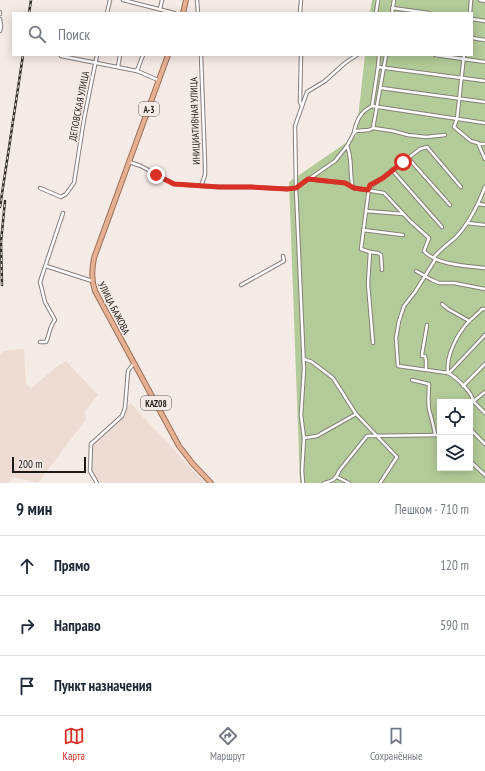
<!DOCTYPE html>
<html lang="ru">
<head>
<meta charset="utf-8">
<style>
  body { margin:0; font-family:"PT Sans Narrow",sans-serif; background:#f6f6f7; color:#1f2937 }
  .controls { position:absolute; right:12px; bottom:12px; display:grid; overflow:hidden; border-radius:0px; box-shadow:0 2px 10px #0003 }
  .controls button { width:36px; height:36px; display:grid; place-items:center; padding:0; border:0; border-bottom:1px solid #e0e1e3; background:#fff; color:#1f2937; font:20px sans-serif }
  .scale { position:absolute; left:12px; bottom:10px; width:74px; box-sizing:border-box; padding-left:4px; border:2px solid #1c1917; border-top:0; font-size:11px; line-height:14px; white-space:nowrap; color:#1c1917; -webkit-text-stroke:3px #f5ebe6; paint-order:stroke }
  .stop { position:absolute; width:12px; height:12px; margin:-9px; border:3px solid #d93025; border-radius:50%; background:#fff }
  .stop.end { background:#d93025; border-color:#fff; box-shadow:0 1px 4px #0008 }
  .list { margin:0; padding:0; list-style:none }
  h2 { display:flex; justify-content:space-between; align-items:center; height:52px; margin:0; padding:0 16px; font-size:17px }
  h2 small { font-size:13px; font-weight:400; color:#747a83 }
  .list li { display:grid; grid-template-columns:26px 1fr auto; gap:12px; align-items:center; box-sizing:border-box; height:60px; padding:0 16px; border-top:1px solid #e0e1e3 }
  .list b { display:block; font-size:15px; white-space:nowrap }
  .list em { font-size:13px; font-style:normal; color:#747a83 }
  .icon { flex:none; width:22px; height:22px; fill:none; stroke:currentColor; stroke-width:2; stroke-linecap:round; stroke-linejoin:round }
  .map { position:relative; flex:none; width:485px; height:483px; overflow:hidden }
  .search { position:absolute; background:#fff; box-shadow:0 2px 10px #0003; left:12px; right:12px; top:12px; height:44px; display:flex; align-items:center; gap:10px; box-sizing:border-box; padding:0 14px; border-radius:0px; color:#747a83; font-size:15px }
  .sheet { height:232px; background:#fff }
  nav { display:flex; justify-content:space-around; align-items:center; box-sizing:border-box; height:56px; border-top:1px solid #e0e1e3; background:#fff; font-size:11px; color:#747a83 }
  nav a { display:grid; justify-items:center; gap:2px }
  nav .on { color:#d93025 }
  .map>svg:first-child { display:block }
</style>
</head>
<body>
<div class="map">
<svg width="485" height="483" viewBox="0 0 485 483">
  <rect width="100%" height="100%" fill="#f5ebe6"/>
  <g fill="#eddcd3">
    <path d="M 24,349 L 26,383 L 31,389 L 56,367 L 66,361 L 98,395 L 85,411 L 86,419 L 38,483 L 13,477 L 9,483 L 0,483 L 0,354 L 4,351 Z"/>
    <path d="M 130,403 L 205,483 L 101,483 L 90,471 L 92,445 Z"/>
  </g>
  <path fill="#b3cb98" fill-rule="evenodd" d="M 372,0 L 485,0 L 485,483 L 300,483 L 289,182 L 356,136 L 365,55 L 472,55 L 472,13 L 370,13 ZM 440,402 L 470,402 L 470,468 L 440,468 Z"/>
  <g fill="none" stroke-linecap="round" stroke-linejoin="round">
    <g stroke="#877e79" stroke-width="4.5">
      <g id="minor">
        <path d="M 123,0 L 174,13"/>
        <path d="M 197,0 L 198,13"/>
        <path d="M 480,0 L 485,1"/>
        <path d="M 392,8 L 429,13"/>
        <path d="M 160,9 L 162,0"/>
        <path d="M 0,12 L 0,14"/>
        <path d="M 107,13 L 110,0"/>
        <path d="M 300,13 L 301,0"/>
        <path d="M 376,13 L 378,0"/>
        <path d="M 392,13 L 394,0"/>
        <path d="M 470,13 L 471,0"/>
        <path d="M 0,19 L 1,26 L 0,31"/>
        <path d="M 472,19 L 485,21"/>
        <path d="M 472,38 L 485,40"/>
        <path d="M 301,55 L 300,102 L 302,106"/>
        <path d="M 435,55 L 485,62"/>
        <path d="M 464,55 L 457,119 L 454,127 L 471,141 L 478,143 L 485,159"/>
        <path d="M 61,56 L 137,71 L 158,80"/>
        <path d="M 118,67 L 120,55"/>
        <path d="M 378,67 L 379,55"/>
        <path d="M 137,71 L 143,55"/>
        <path d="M 381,88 L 485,102"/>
        <path d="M 372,106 L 378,67 L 485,81"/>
        <path d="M 373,128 L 393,131 L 408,135 L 426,137 L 445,135"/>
        <path d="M 354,132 C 357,120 360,112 372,106 L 485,123"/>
        <path d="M 479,144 L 485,144"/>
        <path d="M 347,146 C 353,160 349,174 353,188"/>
        <path d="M 407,159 L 420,149 L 427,147 L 461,187"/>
        <path d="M 129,162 L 141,166 L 174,184 L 219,187 L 251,187 L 287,189 L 296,188 L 335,161 L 347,146 L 354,133 L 356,131 L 369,130 L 373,128 L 386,55"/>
        <path d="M 392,170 L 442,227"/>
        <path d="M 308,179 L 335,182 L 345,183 L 354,188 L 384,193 L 410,221 L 429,238 L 424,251 C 436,265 467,266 485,268"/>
        <path d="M 201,186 L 205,175 L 205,164 L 201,55"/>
        <path d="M 485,187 C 478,205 469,224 455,238 C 448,244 440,250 434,257 L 435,260 L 415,292 L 404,306 L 399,321 L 396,338 L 398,366 L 448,373 C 446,357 455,339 464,327 C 469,320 477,315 482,309 L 485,309"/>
        <path d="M 40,188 L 61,197 L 66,194 L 74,183 L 84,119 L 97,55"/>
        <path d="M 478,204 L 485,205"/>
        <path d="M 366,211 L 403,214"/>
        <path d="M 467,223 L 485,225"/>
        <path d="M 363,230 L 403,235"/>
        <path d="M 370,252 L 378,253 L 381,255 L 382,270"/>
        <path d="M 46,266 L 92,281"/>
        <path d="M 416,271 L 432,280 L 439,283 L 454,283 L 485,289"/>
        <path d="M 241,285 L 284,261 L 283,256"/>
        <path d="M 442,304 L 448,309 L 469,321"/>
        <path d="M 40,342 L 46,342 C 50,334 49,327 55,320 L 45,302 L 40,282 L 63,213"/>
        <path d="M 373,343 L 368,284 L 370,252 L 361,249 L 369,188 L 407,159 L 410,160 L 450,205"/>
        <path d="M 304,359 L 312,362 L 333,378 L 356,414 L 397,457 L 380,483"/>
        <path d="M 426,369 L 426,360 L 425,356 L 422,356 L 422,354 L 427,325"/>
        <path d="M 448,373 C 455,376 473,393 473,401 L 485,413"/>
        <path d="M 449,373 L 485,335"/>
        <path d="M 412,380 L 429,384 C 429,393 427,404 430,413 C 432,420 434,427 435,435"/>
        <path d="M 463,386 L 485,364"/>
        <path d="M 470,404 L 485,392"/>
        <path d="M 470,429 L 485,444"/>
        <path d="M 304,438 L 317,436 L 356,414"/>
        <path d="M 470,461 L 485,475"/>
        <path d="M 337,477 L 349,483"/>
        <path d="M 97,483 L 90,471 L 91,444 L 122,416 L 125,408 L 128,371 L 134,363"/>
        <path d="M 303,483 L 302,471 L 304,438 L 301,415 L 304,369 L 296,188 L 295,126 L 307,92 L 325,81 L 345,63 L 357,55"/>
        <path d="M 324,483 C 333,481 336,479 339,471 L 367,436 L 440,435"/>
      </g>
    </g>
    <g stroke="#9b6f56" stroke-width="6">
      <g id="trunk">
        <path d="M 183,13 L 186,0"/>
        <path d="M 168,55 L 94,258 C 92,270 91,279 95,291 L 179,446 L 193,464 L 211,483"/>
      </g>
    </g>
    <use href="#minor" stroke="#fff" stroke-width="2.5"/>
    <use href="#trunk" stroke="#e6b093" stroke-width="4"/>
    <g stroke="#332f2d" stroke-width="2.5">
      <g id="rail">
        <path d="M 29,13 L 31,0"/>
        <path d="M 0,207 L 23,55"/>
        <path d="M 2,285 L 1,242 L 5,201"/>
      </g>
    </g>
    <use href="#rail" stroke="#f5ebe6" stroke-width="1" stroke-dasharray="3" stroke-linecap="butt"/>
  </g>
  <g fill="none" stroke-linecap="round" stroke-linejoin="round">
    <path stroke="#d93025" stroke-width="5" d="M 156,175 L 174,184 L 219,187 L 251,187 L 287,189 L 296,188 L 308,179 L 336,182 L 345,183 L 354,188 L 368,190 L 370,185 L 383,178 L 403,162"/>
  </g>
  <g text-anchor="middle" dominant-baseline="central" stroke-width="3" stroke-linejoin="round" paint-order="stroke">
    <g fill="#f5ebe6" stroke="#5d5855" stroke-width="1">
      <rect x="139" y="102" width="20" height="14" rx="3"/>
      <rect x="141" y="396" width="30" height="14" rx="3"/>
    </g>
    <g font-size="9" font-weight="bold" fill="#1c1917">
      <text x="149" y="109">A-3</text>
      <text x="156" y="403">KAZ08</text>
    </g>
    <g font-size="10" fill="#1c1917" stroke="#f5ebe6">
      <text transform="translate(79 106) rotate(-79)">ДЕПОВСКАЯ УЛИЦА</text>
      <text transform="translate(195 121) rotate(-92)">ИНИЦИАТИВНАЯ УЛИЦА</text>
      <text transform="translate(114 308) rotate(63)">УЛИЦА БАЖОВА</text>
    </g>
  </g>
</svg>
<div class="controls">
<button><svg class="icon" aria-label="locate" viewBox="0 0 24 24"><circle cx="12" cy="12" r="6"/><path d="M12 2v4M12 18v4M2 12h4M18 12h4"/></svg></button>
<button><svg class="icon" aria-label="layers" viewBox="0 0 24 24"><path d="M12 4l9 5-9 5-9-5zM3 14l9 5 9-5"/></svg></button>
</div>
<div class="scale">200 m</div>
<div class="stop" style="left:403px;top:162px"></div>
<div class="stop end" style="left:156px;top:175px"></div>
<div class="search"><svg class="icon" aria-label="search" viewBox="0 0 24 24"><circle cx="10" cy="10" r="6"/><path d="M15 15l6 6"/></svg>Поиск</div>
</div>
<section class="sheet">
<h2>9 мин<small>Пешком · 710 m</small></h2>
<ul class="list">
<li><svg class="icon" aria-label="ahead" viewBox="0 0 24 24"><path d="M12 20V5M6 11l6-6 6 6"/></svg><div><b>Прямо</b></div><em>120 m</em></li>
<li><svg class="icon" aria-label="right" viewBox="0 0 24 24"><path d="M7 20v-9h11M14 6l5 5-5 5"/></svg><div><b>Направо</b></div><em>590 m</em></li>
<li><svg class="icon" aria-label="arrive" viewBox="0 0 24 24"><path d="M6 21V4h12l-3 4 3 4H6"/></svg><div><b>Пункт назначения</b></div></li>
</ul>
</section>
<nav>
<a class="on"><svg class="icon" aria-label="map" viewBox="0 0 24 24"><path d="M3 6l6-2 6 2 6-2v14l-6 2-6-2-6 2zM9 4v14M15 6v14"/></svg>Карта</a>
<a><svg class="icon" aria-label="directions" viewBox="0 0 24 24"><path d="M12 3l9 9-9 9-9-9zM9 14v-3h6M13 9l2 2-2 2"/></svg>Маршрут</a>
<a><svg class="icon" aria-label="saved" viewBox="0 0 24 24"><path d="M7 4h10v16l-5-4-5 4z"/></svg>Сохранённые</a>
</nav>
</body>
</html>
